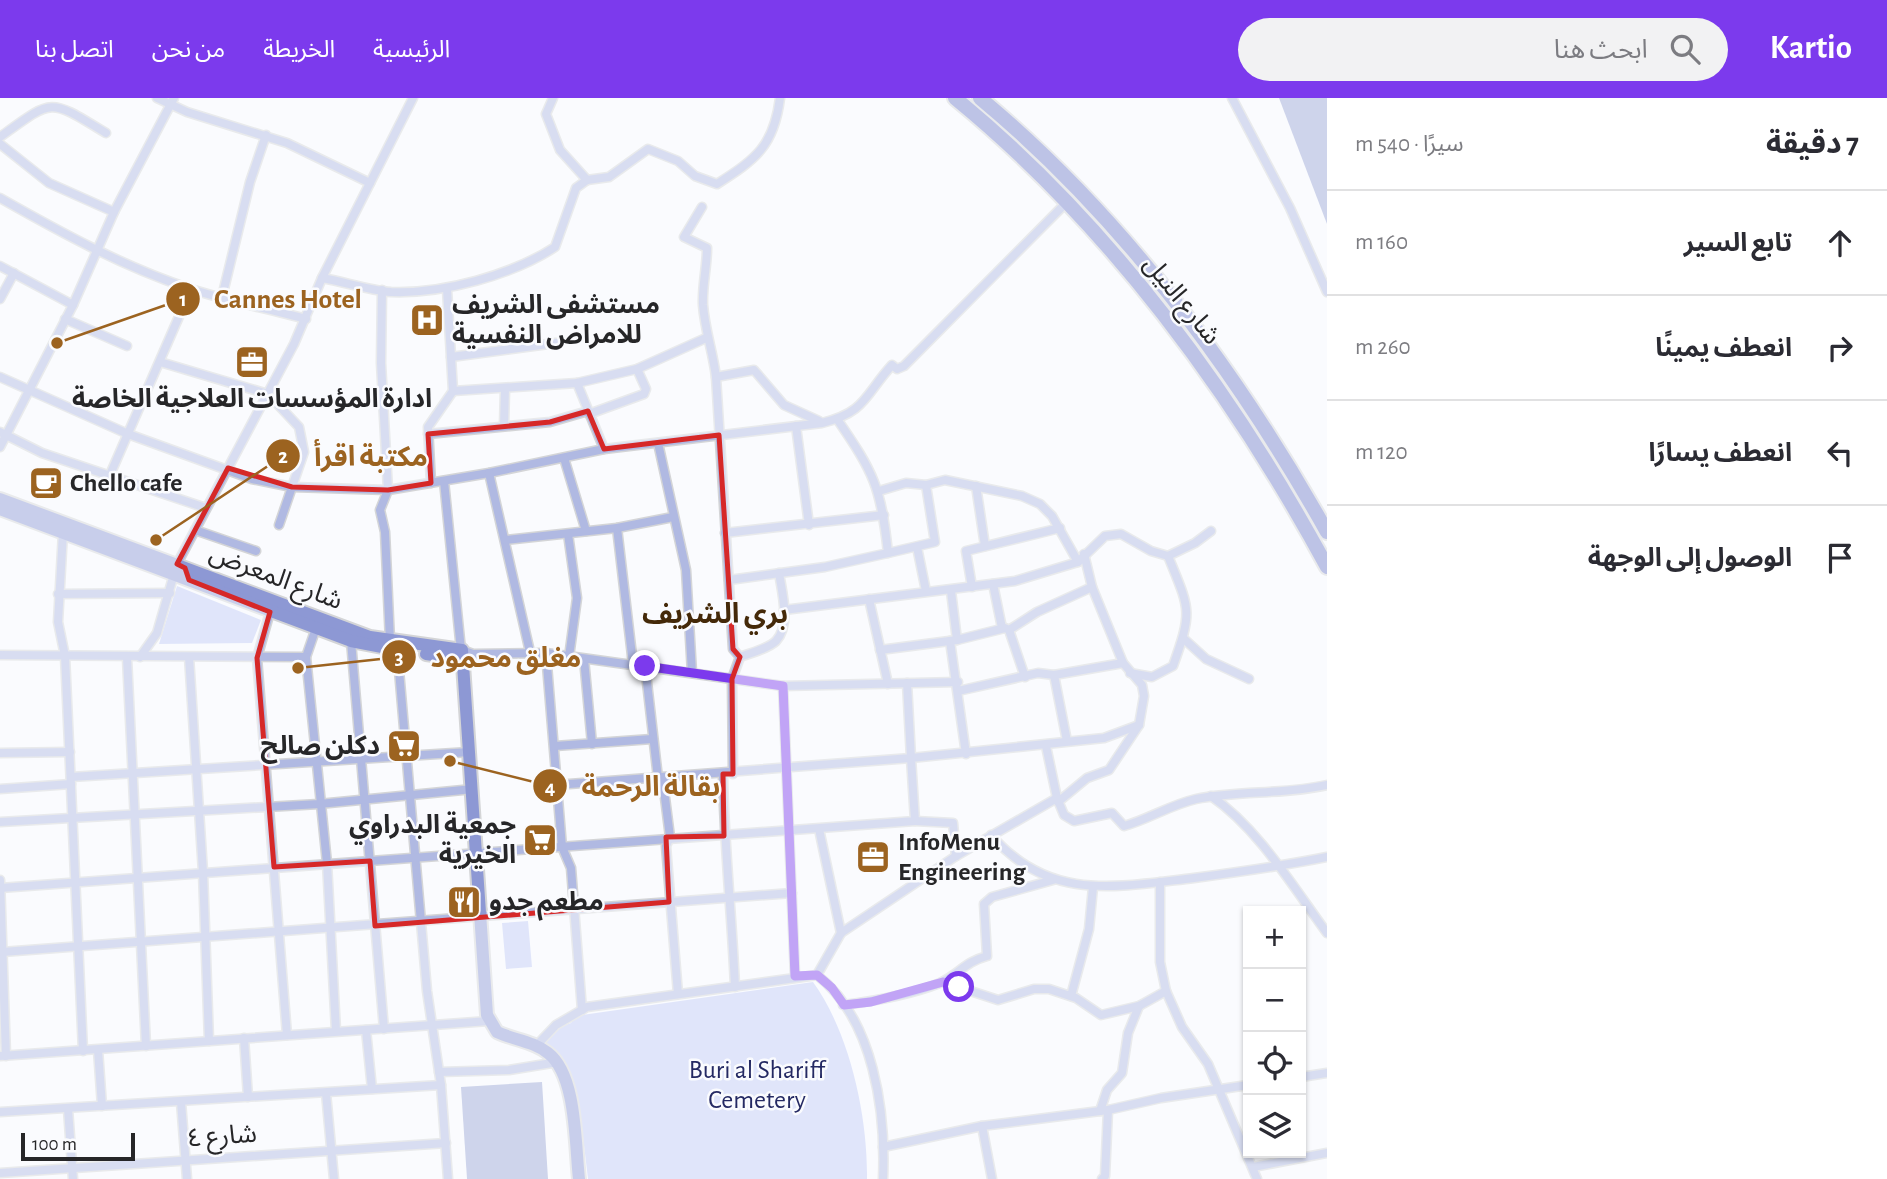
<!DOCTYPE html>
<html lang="ar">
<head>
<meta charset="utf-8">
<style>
  body { margin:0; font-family:"Alegreya Sans","Noto Sans Arabic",sans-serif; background:#f2f2f3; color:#2b2b33; direction:rtl }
  .controls { position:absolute; right:21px; bottom:21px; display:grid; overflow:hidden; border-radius:0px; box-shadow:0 2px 5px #0004 }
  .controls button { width:63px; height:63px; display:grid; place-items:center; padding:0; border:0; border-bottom:2px solid #e1e1e2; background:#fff; color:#2b2b33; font:35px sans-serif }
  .scale { position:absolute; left:21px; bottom:18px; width:114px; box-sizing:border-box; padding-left:7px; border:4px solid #262628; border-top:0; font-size:19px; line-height:24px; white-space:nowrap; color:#262628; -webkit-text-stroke:5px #fafbfe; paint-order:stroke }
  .stop { position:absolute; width:21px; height:21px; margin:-16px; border:5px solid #7c3aed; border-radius:50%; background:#fff }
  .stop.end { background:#7c3aed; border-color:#fff; box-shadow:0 2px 7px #0008 }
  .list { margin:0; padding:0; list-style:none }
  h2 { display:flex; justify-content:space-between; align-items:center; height:91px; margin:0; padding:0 28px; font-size:30px }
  h2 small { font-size:23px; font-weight:400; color:#7c7c81 }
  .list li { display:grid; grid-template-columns:46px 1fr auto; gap:21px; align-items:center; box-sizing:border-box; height:105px; padding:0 28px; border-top:2px solid #e1e1e2 }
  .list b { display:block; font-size:26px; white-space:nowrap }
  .list em { font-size:23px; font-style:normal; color:#7c7c81 }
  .icon { flex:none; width:38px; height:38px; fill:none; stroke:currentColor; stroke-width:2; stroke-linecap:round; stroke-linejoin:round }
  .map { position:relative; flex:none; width:1327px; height:1081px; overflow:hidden; direction:ltr }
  header { display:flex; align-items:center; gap:42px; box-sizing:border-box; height:98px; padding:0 35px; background:#7c3aed; color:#fff }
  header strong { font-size:33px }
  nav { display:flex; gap:38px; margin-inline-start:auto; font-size:24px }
  .search { width:490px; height:63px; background:#f2f2f3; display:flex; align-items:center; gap:18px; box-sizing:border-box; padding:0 24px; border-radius:38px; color:#7c7c81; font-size:26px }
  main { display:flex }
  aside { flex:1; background:#fff }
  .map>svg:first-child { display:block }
</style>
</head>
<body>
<header>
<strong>Kartio</strong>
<div class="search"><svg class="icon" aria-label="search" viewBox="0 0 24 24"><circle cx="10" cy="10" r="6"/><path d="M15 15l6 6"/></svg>ابحث هنا</div>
<nav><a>الرئيسية</a><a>الخريطة</a><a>من نحن</a><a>اتصل بنا</a></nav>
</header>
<main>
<aside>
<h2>7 دقيقة<small>سيرًا · 540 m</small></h2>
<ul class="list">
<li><svg class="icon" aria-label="ahead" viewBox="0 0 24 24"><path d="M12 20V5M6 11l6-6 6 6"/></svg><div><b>تابع السير</b></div><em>160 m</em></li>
<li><svg class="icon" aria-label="right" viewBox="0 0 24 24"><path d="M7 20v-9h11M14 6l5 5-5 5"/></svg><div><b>انعطف يمينًا</b></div><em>260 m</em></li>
<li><svg class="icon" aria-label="left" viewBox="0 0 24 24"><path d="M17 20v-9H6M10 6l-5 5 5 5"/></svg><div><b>انعطف يسارًا</b></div><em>120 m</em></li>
<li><svg class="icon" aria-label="arrive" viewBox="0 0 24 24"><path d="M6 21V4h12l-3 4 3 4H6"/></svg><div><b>الوصول إلى الوجهة</b></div></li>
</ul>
</aside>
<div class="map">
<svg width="1327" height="1081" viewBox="0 0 1327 1081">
  <rect width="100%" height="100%" fill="#fafbfe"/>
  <g fill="#c2cbf7">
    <path d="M 177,488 L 261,522 L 252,545 L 159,546 Z"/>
    <path d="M 528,823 L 532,869 L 506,871 L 502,825 Z"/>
    <path d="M 813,884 C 850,935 868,1019 867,1081 L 588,1081 L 579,1005 L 540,936 L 571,925 L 575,918 Z"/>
  </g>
  <g fill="#9aa4d4">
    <path d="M 1279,0 L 1327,0 L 1327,126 Z"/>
    <path d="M 542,984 L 548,1081 L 467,1081 L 461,989 Z"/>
  </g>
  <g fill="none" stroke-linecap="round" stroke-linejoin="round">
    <g stroke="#d4d5d7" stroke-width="11">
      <g id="street">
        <path d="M 157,0 L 187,14 L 287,45 L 370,85"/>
        <path d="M 1232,0 L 1290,110 L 1327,194"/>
        <path d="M 0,39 C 54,0 48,0 106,35"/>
        <path d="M 0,46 L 49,85 L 114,114"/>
        <path d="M 587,82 L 609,79 L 648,51 L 678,63 L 695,78 L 717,86 C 756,61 774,48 780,0"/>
        <path d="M 0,100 C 60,134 122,168 188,190 C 226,203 267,210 306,221"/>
        <path d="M 702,109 L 684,139 L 707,150 C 707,169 702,188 703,207 C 705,233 713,254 716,279 L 733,551 L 740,559 L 732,581 L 733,676"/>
        <path d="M 0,168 L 73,207"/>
        <path d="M 322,180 C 345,184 368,192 391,194 C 443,196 512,177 555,149 L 576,90 L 587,82 L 560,52 L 546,16 L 553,0"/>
        <path d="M 382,192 L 381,265 L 388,392 L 380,412 L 385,434 L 390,543"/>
        <path d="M 222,199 L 250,84 L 266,37"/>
        <path d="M 0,201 L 14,175"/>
        <path d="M 65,221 L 127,248"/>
        <path d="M 451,259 L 556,245"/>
        <path d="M 160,264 L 268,296 L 299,329 L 304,354 L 279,427"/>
        <path d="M 0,279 L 128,336 L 252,381 L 292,389 L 388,392 L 489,375 L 604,351 L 822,325 C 866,314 864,298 892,267 L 897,271 L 904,268 L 1065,106"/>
        <path d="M 716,279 L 754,272 L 784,307 L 819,323"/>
        <path d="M 577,285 L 604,351"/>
        <path d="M 453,293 L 577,285 L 637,271 L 706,240"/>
        <path d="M 589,316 L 644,296 L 646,291 L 637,271"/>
        <path d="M 504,328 L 505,291"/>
        <path d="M 796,328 L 809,427"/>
        <path d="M 0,334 L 42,355 L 206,410"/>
        <path d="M 428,336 L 550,324 L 588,313"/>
        <path d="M 658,345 L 686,472 L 692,575"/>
        <path d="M 0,349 L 73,207 L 114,114 L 174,0"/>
        <path d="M 564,360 L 586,433"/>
        <path d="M 489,375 L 530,554"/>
        <path d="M 109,379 L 191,191"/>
        <path d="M 444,383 L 461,552"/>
        <path d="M 431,385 L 428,329 L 453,293 L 447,191"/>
        <path d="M 976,388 L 985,448"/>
        <path d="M 879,393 L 906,385 L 926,387 L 945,382 L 1022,398 L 1040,406 L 1052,418 L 1078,464"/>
        <path d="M 617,430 L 633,566"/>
        <path d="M 195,432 L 256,453"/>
        <path d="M 63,434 L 58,524 L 65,558 L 83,953"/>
        <path d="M 725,435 L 884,417"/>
        <path d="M 568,436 L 577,500 L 569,559"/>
        <path d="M 505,442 L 617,430 L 673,419"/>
        <path d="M 917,449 L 926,493"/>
        <path d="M 888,455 L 935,444 L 926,387"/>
        <path d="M 177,466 L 294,246 L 322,180 L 413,0"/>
        <path d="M 729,482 L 825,469 L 888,455 C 881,389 874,375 837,321"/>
        <path d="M 993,486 L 1002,530"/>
        <path d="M 972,489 L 966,453 L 1060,430"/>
        <path d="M 951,493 L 957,542"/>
        <path d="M 58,496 L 170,495"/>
        <path d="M 869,501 L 888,586"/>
        <path d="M 784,512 L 1015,483 L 1078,464 L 1105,438 L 1121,436 L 1151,453 L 1168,458 L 1195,445 L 1211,433"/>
        <path d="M 270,514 L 257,560 L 287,937"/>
        <path d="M 316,530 L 306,559 L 327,765 L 336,933"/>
        <path d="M 1009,532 L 1037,514 L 1092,489"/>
        <path d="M 1183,540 L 1206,561 L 1249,581"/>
        <path d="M 351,543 L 384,931"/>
        <path d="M 950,543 L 966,656"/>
        <path d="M 462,552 L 473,556 L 546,555 L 783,588 L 958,584"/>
        <path d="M 880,552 L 957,542 L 1005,530 L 1009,532 L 1025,579"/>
        <path d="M 390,553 L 398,561 L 427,893 L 441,987 L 448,1081"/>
        <path d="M 546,555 L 562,749 L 571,770 L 582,912"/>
        <path d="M 0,557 L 306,559"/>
        <path d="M 140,559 L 157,535 L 174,476"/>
        <path d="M 189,559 L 203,774 L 209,943"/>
        <path d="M 740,559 C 750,555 768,551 776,543 C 791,527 782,494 779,475"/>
        <path d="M 127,560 L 146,948"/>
        <path d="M 584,561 L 592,646"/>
        <path d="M 645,567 L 658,680 L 663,684 L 670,739 L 666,748 L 678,896"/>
        <path d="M 1130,575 L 1152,579 L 1173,568 C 1193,512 1190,512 1168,458"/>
        <path d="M 1054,577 L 1067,643"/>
        <path d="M 783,588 L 795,878"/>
        <path d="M 958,593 L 1038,575 L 1054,577 L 1123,565"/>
        <path d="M 555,648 L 652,641"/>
        <path d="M 1046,648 L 1057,700"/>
        <path d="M 0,655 L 70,654"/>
        <path d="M 723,676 C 724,747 732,818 735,889"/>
        <path d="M 71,679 L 470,654"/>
        <path d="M 556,687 L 911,660 L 907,585"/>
        <path d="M 0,691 L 71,686"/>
        <path d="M 1211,698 C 1259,731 1293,789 1327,835"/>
        <path d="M 1058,704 L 1087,680 L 1109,672 L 1139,627 L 1144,598 L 1142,587 L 1123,565 L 1092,489 L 1084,456"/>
        <path d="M 915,723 L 953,725 L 956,758"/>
        <path d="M 0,724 L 319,706 L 473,691"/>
        <path d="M 819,731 L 841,835"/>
        <path d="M 991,737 C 1049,804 1115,789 1194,780 C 1239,774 1283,768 1327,759"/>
        <path d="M 0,782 L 6,958"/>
        <path d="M 1160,784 L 1160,864 L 1166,893 L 1182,929 L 1208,966 L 1257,1081"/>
        <path d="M 0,790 L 915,723 L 911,660 L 1104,640 L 1139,627"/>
        <path d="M 2,854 L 792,795"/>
        <path d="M 817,877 L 841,835 L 956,758 L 1057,700 L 1064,717 L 1074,723 L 1112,715 L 1124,728 C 1149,721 1170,707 1196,701 C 1239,692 1283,697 1327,687"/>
        <path d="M 943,884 L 998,902 L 1034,891 L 1049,891 L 1076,900 L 1101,917 L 1139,908 L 1166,893"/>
        <path d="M 1071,898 L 1089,831 L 1093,789"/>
        <path d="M 843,907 C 875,903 910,897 940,885 C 959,876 965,864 987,858 L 984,806 L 992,799 L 1053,782"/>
        <path d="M 366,932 L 372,991"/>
        <path d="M 244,940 L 248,999"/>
        <path d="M 536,948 L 556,927 L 587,909 L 817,877 C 874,921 886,1014 883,1081"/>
        <path d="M 98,952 L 102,1008"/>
        <path d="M 0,958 L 489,923"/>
        <path d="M 439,974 L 509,972 L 558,964"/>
        <path d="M 1301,979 L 1327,975"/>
        <path d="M 326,995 L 334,1081"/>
        <path d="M 181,1004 L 187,1081"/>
        <path d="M 68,1011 L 73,1081"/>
        <path d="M 1100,1013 L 1107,992 L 1122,975 L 1128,935 L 1139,908"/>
        <path d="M 0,1014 L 441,987"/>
        <path d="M 982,1028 L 992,1081"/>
        <path d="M 883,1049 L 982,1028 L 1108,1012 L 1161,1000 L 1248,987"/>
        <path d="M 1253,1069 L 1327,1055"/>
        <path d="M 0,1075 L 446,1045"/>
        <path d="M 1102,1081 L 1105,1078 L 1108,1012"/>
      </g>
    </g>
    <g stroke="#d4d5d7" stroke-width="16">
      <g id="secondary">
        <path d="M 0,401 L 370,539 L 462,552 L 487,917 L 497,934 C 514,942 533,943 548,955 C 577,977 575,1047 579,1081"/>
        <path d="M 0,411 L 351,543 L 408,554"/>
        <path d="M 426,556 L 462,561"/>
      </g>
    </g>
    <g stroke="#d4d5d7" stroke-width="18">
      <g id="primary">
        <path d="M 955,0 C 1109,126 1233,295 1327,469"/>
        <path d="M 980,0 C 1123,119 1236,272 1327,434"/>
      </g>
    </g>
    <use href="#street" stroke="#b0b9e2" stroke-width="8"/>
    <use href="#secondary" stroke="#8d98d4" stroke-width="12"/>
    <use href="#primary" stroke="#747fc9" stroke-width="14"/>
  </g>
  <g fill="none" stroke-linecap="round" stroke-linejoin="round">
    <path stroke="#7c3aed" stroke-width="9" d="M 645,568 L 783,588 L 795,878 L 817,877 L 832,890 L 844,907 L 871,904 L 943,884 L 959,889"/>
  </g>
  <path d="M0 0H1327V1081H0ZM 588,313 L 604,351 L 719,337 L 733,551 L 740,559 L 732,581 L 733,676 L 723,676 L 724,738 L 666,739 L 669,804 L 375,828 L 370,763 L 274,769 L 257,560 L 270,514 L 189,482 L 185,470 L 177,466 L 228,370 L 292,389 L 388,392 L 431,385 L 428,336 L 550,324 Z" fill="#fafbfe" fill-opacity=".55" fill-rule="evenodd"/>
  <path fill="none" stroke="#d62828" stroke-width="5" stroke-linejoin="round" d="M 588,313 L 604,351 L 719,337 L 733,551 L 740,559 L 732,581 L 733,676 L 723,676 L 724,738 L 666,739 L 669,804 L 375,828 L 370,763 L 274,769 L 257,560 L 270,514 L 189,482 L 185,470 L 177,466 L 228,370 L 292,389 L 388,392 L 431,385 L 428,336 L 550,324 Z"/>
  <defs>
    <g id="hospital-square" transform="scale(1.75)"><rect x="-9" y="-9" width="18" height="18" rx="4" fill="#9c6320" stroke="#fafbfe"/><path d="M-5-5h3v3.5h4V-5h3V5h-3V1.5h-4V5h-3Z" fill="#fff"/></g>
    <g id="office-square" transform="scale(1.75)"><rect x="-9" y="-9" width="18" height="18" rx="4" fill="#9c6320" stroke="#fafbfe"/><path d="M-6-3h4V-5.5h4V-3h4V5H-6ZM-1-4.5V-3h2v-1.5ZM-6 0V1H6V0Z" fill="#fff"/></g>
    <g id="cafe-square" transform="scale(1.75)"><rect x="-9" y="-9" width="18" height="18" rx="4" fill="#9c6320" stroke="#fafbfe"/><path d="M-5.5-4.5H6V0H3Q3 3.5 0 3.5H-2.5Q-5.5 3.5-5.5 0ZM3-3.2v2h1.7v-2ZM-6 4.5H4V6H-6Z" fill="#fff"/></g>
    <g id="supermarket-square" transform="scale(1.75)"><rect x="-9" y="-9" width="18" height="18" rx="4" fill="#9c6320" stroke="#fafbfe"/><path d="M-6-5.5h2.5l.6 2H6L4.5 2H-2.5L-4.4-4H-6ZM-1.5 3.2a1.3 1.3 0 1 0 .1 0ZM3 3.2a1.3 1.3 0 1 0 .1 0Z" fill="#fff"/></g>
    <g id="restaurant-square" transform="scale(1.75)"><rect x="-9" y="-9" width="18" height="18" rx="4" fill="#9c6320" stroke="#fafbfe"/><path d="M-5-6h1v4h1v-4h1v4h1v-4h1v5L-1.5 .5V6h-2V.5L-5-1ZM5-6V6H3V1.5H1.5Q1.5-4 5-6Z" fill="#fff"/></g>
  </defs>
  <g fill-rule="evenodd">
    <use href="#hospital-square" x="427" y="222"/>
    <use href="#office-square" x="252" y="264"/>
    <use href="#cafe-square" x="46" y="385"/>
    <use href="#supermarket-square" x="404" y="648"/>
    <use href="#supermarket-square" x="540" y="742"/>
    <use href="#office-square" x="873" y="759"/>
    <use href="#restaurant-square" x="464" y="804"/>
  </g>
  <g text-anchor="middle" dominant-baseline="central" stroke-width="5" stroke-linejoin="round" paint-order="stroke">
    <g font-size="26" fill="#262628" stroke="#fafbfe">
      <text transform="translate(1182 202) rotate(51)">شارع النيل</text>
      <text transform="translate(276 479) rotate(21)">شارع المعرض</text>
      <text transform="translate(222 1038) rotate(-4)">شارع ٤</text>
    </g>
    <g font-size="26" font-weight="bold" fill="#262628" stroke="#fafbfe" text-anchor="start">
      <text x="452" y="207">مستشفى الشريف<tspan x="452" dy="30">للامراض النفسية</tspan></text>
      <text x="252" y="301" text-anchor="middle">ادارة المؤسسات العلاجية الخاصة</text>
      <text x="70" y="385">Chello cafe</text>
      <text x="380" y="648" text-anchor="end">دكلن صالح</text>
      <text x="516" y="727" text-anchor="end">جمعية البدراوي<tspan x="516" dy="30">الخيرية</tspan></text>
      <text x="898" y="744">InfoMenu<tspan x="898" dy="30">Engineering</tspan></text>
      <text x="489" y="804">مطعم جدو</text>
    </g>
    <g font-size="26" fill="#242963" stroke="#fafbfe">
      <text x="757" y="972">Buri al Shariff<tspan x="757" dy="30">Cemetery</tspan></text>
    </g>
    <g font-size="28" font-weight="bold" fill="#442909" stroke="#fafbfe">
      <text x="715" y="517">بري الشريف</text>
    </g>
  </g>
  <path fill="none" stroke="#9c6320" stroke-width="2.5" d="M57 245L183 201M156 442L283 358M298 570L399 559M450 663L550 688"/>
  <g fill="#9c6320" stroke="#fafbfe" stroke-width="2.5">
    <circle cx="57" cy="245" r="7"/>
    <circle cx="156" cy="442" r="7"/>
    <circle cx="298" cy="570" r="7"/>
    <circle cx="450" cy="663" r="7"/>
    <circle cx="183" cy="201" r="18"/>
    <circle cx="283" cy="358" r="18"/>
    <circle cx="399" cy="559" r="18"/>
    <circle cx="550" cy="688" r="18"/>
  </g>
  <g font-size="21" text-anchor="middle" font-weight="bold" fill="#fff">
    <text x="183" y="208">1</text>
    <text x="283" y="365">2</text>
    <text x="399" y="566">3</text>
    <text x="550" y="696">4</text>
  </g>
  <g font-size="28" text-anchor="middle" font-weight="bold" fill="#9c6320" stroke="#fafbfe" stroke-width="5" stroke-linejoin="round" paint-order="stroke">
    <text x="288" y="210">Cannes Hotel</text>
    <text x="371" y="368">مكتبة اقرأ</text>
    <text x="506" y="569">مغلق محمود</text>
    <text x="651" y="698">بقالة الرحمة</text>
  </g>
</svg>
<div class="controls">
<button>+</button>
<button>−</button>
<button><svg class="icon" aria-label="locate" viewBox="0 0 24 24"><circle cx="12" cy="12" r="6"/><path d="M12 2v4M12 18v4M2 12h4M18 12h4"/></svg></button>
<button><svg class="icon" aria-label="layers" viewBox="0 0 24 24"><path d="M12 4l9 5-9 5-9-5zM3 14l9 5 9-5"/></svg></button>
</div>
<div class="scale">100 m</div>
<div class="stop" style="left:959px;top:889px"></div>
<div class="stop end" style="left:645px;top:568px"></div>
</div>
</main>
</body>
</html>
